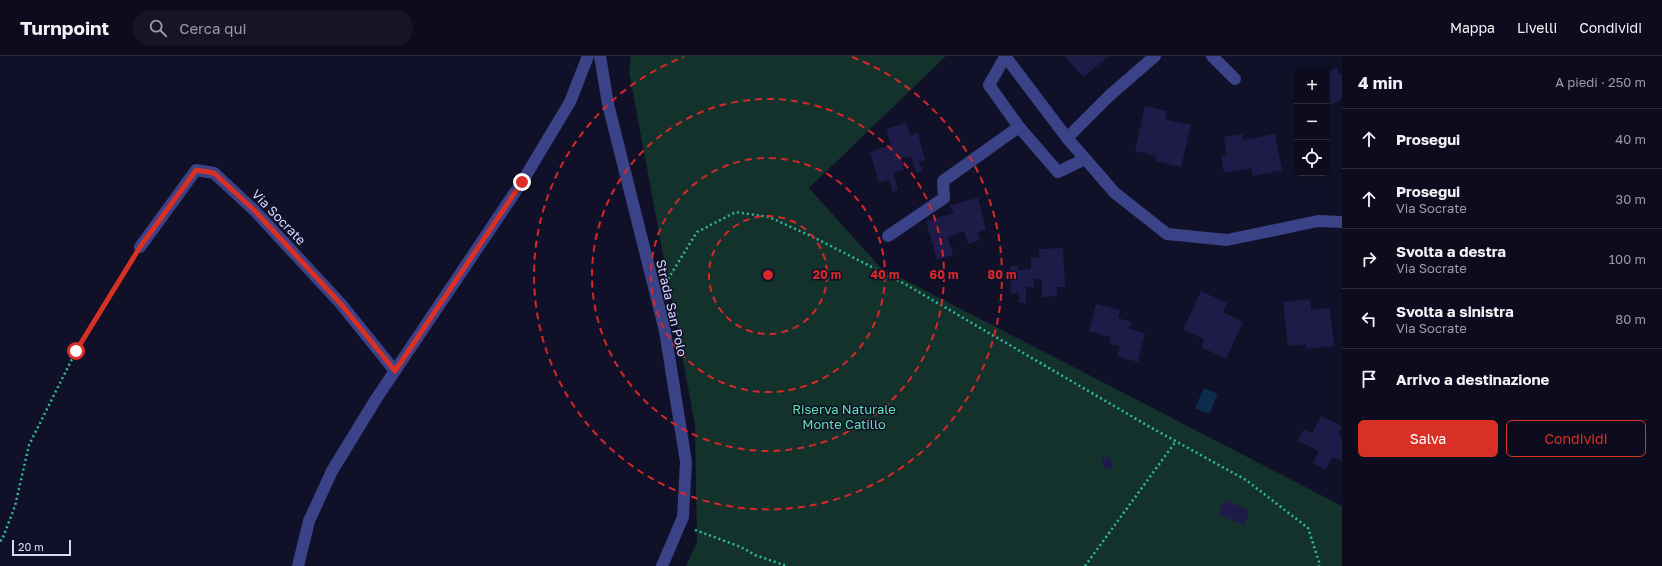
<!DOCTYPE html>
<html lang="it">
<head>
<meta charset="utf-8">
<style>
  body { margin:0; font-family:"Golos Text",sans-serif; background:#151527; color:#f1f3f6 }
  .controls { position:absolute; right:12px; top:12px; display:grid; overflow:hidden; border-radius:6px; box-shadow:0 2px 6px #0003 }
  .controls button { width:36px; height:36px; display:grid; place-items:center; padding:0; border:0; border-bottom:1px solid #2c2c3c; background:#0c0c1e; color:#f1f3f6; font:20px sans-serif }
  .scale { position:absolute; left:12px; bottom:10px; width:59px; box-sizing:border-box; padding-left:4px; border:2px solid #d7d8ff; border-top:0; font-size:11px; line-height:14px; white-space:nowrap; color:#d7d8ff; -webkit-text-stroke:3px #101028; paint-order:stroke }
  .stop { position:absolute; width:12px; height:12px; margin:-9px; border:3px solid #d93025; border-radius:50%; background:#fff }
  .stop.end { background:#d93025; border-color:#fff; box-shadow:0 1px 4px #0008 }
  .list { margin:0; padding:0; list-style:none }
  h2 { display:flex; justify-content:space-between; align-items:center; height:52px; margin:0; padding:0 16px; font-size:17px }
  h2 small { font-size:13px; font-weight:400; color:#9a9ba4 }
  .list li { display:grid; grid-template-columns:26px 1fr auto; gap:12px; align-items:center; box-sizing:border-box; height:60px; padding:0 16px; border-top:1px solid #2c2c3c }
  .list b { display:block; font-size:15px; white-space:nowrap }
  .list p { margin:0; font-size:13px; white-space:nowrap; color:#9a9ba4 }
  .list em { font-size:13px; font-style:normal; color:#9a9ba4 }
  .actions { display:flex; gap:8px; padding:12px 16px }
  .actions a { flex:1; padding:9px 0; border:1px solid #d93025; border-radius:6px; text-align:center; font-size:14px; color:#d93025 }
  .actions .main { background:#d93025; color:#fff }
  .icon { flex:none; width:22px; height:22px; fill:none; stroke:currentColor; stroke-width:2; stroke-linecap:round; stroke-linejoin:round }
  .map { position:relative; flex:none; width:1342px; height:510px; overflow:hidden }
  header { display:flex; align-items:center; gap:24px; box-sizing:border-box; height:56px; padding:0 20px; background:#0c0c1e; border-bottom:1px solid #2c2c3c }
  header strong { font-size:19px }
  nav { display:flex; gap:22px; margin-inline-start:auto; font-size:14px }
  .search { width:280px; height:36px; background:#151527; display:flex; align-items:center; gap:10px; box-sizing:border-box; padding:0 14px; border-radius:22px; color:#9a9ba4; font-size:15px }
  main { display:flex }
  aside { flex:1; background:#0c0c1e }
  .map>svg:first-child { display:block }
</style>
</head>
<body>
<header>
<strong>Turnpoint</strong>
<div class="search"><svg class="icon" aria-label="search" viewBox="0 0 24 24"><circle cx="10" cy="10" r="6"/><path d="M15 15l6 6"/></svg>Cerca qui</div>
<nav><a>Mappa</a><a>Livelli</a><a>Condividi</a></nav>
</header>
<main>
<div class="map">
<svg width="1342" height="510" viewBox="0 0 1342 510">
  <rect width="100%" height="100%" fill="#101028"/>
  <path fill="#13322c" d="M 631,0 L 946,0 L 809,132 L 880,211 L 1342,450 L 1342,510 L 686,510 L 697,486 L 695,369 L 629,16 Z"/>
  <path fill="#0c2c4b" d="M 1204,332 L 1218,338 L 1209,358 L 1195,352 Z"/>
  <g fill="#1e1b49">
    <path d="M 1065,0 L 1109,0 L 1083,21 Z"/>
    <path d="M 1336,12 L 1340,19 L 1342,18 L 1342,43 L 1330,50 L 1327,44 L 1327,17 Z"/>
    <path d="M 1145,50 L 1167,55 L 1165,63 L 1191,69 L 1181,111 L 1155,105 L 1156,100 L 1135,95 Z"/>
    <path d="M 906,67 L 910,79 L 918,77 L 925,104 L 919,106 L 922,115 L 916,117 L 911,100 L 901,102 L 904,114 L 893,117 L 898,134 L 893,136 L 889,124 L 879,127 L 870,96 L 891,89 L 886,73 Z"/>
    <path d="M 1242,78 L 1243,84 L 1275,78 L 1282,114 L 1253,120 L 1251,112 L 1224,117 L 1221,100 L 1227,99 L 1224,81 Z"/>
    <path d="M 978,142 L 986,174 L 978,176 L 980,184 L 968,188 L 964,175 L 948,181 L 953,199 L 937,204 L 926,165 L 954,157 L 950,149 Z"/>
    <path d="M 1063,192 L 1065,231 L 1057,231 L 1057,240 L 1042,241 L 1042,223 L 1034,223 L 1034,231 L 1026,231 L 1026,247 L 1019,247 L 1019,237 L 1011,237 L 1010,210 L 1018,210 L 1018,214 L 1031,213 L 1031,202 L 1039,202 L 1039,193 Z"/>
    <path d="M 1201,235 L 1227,247 L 1223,256 L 1243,266 L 1226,303 L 1201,291 L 1204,283 L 1183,274 Z"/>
    <path d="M 1310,243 L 1311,254 L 1330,252 L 1334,290 L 1306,293 L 1306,288 L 1288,290 L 1283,246 Z"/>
    <path d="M 1096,248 L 1120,254 L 1118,262 L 1131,266 L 1129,273 L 1145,277 L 1138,306 L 1117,300 L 1120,290 L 1109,288 L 1111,281 L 1089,275 Z"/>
    <path d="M 1321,360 L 1342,370 L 1338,377 L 1342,380 L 1342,405 L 1332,401 L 1326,414 L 1313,407 L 1319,395 L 1298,385 L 1304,373 L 1312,377 Z"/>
    <path d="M 1109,400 L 1114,411 L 1106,414 L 1101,403 Z"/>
    <path d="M 1224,444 L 1250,455 L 1244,469 L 1218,458 Z"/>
  </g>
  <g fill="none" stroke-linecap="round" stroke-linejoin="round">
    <g stroke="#2fbb9d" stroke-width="2.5" stroke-dasharray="2 3" stroke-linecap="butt">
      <path d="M 668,223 L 697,176 L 736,156 L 769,161 L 813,181 L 905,228 L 1150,371 L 1246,424 L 1308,472 L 1319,506 L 1319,510"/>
      <path d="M 695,474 L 741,491 L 755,499 L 787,510"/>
      <path d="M 0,485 L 2,484 L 15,450 L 29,389 L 76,295 L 132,203"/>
      <path d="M 1085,510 L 1176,385"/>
    </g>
    <g stroke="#3a4387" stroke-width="12">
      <path d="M 600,0 L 608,48 L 665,275 L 686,406 L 683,461 L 662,510"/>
      <path d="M 1005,0 L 1067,82 L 1115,137 L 1167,178 L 1227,184 L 1318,165 L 1342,166"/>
      <path d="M 1212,0 L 1235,23"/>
      <path d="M 1005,1 L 989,29 L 1019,71 L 1058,116 L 1085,103"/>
      <path d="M 1067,82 L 1109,40 L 1155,0"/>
      <path d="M 888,180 L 944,142 L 943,125 L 1019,71"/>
      <path d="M 140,191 L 196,114 L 214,117 L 254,154 L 341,248 L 395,315"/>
      <path d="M 298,510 L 309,465 L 332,415 L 376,343 L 522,126 L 570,46 L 588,0"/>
    </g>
  </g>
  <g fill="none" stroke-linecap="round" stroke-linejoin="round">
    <path stroke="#d93025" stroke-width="5" d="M 76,295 L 140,191 L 196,114 L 214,117 L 254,154 L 341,248 L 395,315 L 522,126"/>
  </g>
  <g fill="none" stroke="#d62828" stroke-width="2" stroke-dasharray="7 5">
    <circle cx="768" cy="219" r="59"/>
    <circle cx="768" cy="219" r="117"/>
    <circle cx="768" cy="219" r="176"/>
    <path d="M852 1A234 234 0 1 1 684 1"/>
  </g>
  <g text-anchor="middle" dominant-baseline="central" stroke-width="3" stroke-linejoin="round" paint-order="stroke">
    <g font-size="13" fill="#d7d8ff" stroke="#101028">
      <text transform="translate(279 161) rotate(46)">Via Socrate</text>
      <text transform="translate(672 252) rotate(77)">Strada San Polo</text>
    </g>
    <g font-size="13" fill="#61e1ad" stroke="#101028">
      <text x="844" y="353">Riserva Naturale<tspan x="844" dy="15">Monte Catillo</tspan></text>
    </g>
  </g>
  <circle cx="768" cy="219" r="6" fill="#d62828" stroke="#101028" stroke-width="2"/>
  <g font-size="12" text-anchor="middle" font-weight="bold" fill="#d62828" stroke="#101028" stroke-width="3" stroke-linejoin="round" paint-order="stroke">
    <text x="827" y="223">20 m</text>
    <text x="885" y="223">40 m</text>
    <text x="944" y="223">60 m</text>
    <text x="1002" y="223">80 m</text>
  </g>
</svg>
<div class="controls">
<button>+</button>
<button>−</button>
<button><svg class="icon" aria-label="locate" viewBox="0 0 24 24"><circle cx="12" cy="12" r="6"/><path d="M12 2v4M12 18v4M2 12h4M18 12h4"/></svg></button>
</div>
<div class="scale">20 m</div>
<div class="stop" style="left:76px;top:295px"></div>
<div class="stop end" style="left:522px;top:126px"></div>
</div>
<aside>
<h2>4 min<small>A piedi · 250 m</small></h2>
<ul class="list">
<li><svg class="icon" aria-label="ahead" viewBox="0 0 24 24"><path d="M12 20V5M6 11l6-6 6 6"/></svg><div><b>Prosegui</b></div><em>40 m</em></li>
<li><svg class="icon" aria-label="ahead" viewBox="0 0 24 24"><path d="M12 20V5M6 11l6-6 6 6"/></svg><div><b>Prosegui</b><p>Via Socrate</p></div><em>30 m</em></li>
<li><svg class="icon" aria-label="right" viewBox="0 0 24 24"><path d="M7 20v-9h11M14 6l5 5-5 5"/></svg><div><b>Svolta a destra</b><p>Via Socrate</p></div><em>100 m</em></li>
<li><svg class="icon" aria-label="left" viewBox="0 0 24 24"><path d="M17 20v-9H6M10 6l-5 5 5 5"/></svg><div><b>Svolta a sinistra</b><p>Via Socrate</p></div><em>80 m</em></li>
<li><svg class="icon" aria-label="arrive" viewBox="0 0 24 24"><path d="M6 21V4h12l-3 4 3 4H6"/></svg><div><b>Arrivo a destinazione</b></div></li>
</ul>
<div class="actions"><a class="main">Salva</a><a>Condividi</a></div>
</aside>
</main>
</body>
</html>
